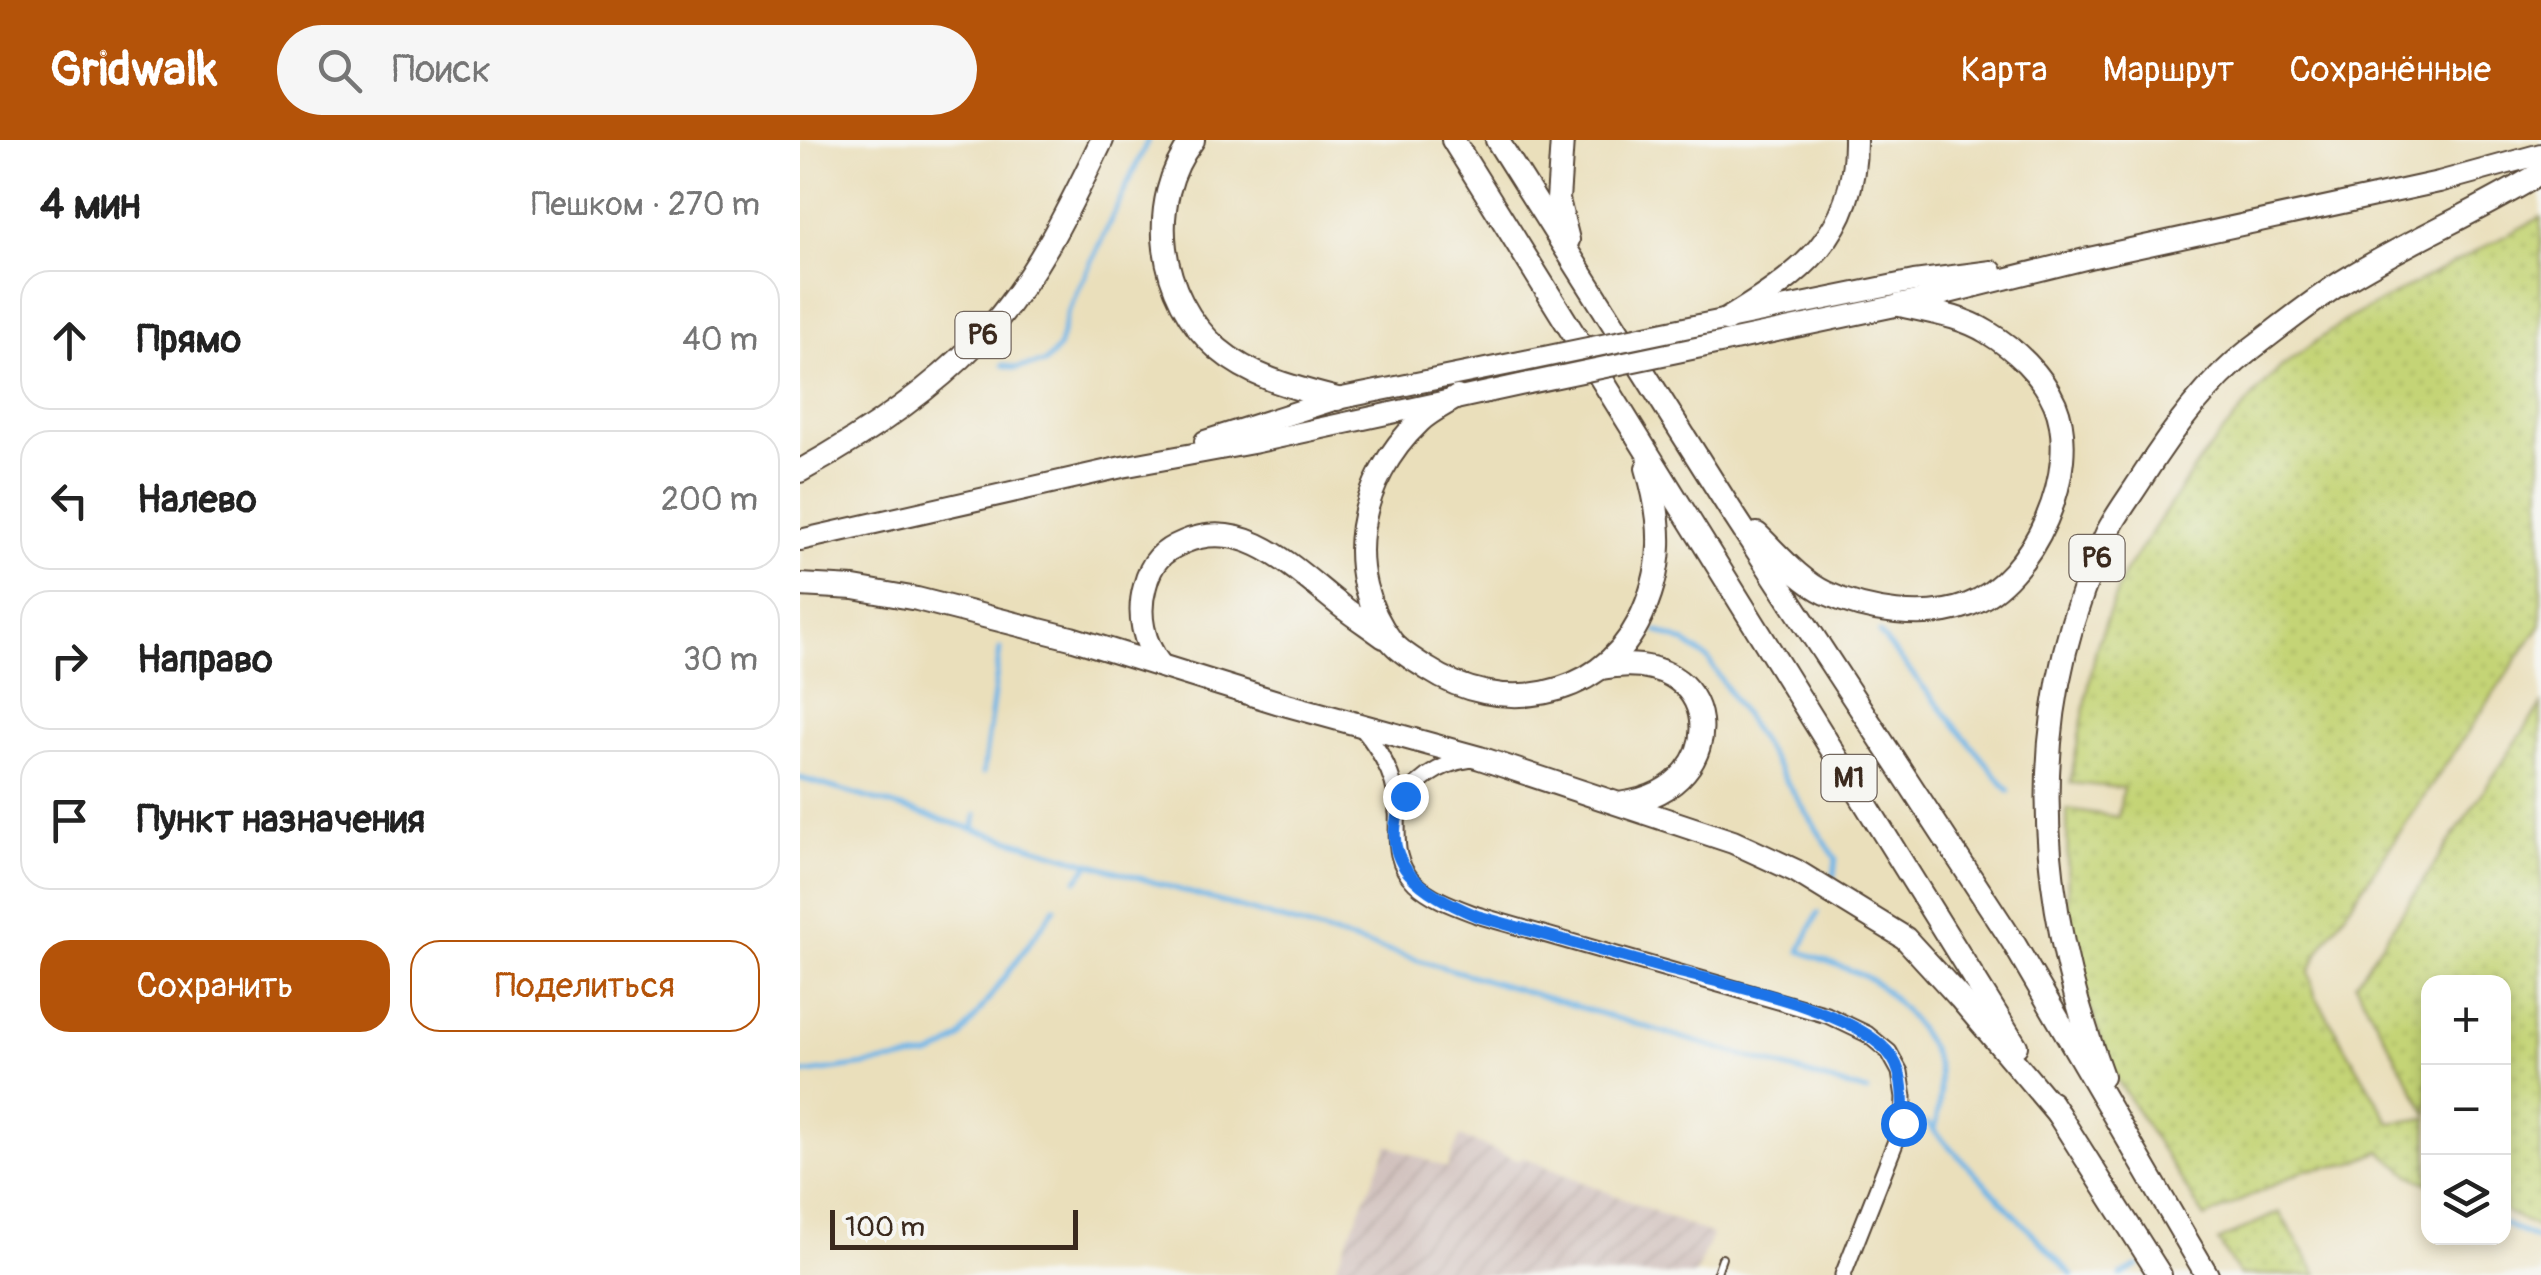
<!DOCTYPE html>
<html lang="ru">
<head>
<meta charset="utf-8">
<style>
  body { margin:0; font-family:Pangolin,sans-serif; background:#f6f6f6; color:#222 }
  .controls { position:absolute; right:30px; bottom:30px; display:grid; overflow:hidden; border-radius:20px; box-shadow:0 5px 15px #0003 }
  .controls button { width:90px; height:90px; display:grid; place-items:center; padding:0; border:0; border-bottom:2px solid #e0e0e0; background:#fff; color:#222; font:50px sans-serif }
  .scale { position:absolute; left:30px; bottom:25px; width:248px; box-sizing:border-box; padding-left:10px; border:5px solid #3b2a1e; border-top:0; font-size:28px; line-height:35px; white-space:nowrap; color:#3b2a1e; -webkit-text-stroke:8px #f6f6f2; paint-order:stroke }
  .stop { position:absolute; width:30px; height:30px; margin:-22px; border:8px solid #1a73e8; border-radius:50%; background:#fff }
  .stop.end { background:#1a73e8; border-color:#fff; box-shadow:0 2px 10px #0008 }
  .list { margin:0; padding:0; list-style:none }
  h2 { display:flex; justify-content:space-between; align-items:center; height:130px; margin:0; padding:0 40px; font-size:42px }
  h2 small { font-size:32px; font-weight:400; color:#767676 }
  .list li { display:grid; grid-template-columns:65px 1fr auto; gap:30px; align-items:center; box-sizing:border-box; height:140px; margin:0 20px 20px; padding:0 20px; border:2px solid #e0e0e0; border-radius:30px }
  .list b { display:block; font-size:38px; white-space:nowrap }
  .list em { font-size:32px; font-style:normal; color:#767676 }
  .actions { display:flex; gap:20px; padding:30px 40px }
  .actions a { flex:1; padding:22px 0; border:2px solid #b45309; border-radius:30px; text-align:center; font-size:35px; color:#b45309 }
  .actions .main { background:#b45309; color:#fff }
  .icon { flex:none; width:55px; height:55px; fill:none; stroke:currentColor; stroke-width:2; stroke-linecap:round; stroke-linejoin:round }
  .map { position:relative; flex:none; width:1741px; height:1135px; overflow:hidden }
  header { display:flex; align-items:center; gap:60px; box-sizing:border-box; height:140px; padding:0 50px; background:#b45309; color:#fff }
  header strong { font-size:48px }
  nav { display:flex; gap:55px; margin-inline-start:auto; font-size:35px }
  .search { width:700px; height:90px; background:#f6f6f6; display:flex; align-items:center; gap:25px; box-sizing:border-box; padding:0 35px; border-radius:55px; color:#767676; font-size:38px }
  main { display:flex }
  aside { flex:1; background:#fff }
  .map>svg:first-child { display:block }
</style>
</head>
<body>
<header>
<strong>Gridwalk</strong>
<div class="search"><svg class="icon" aria-label="search" viewBox="0 0 24 24"><circle cx="10" cy="10" r="6"/><path d="M15 15l6 6"/></svg>Поиск</div>
<nav><a>Карта</a><a>Маршрут</a><a>Сохранённые</a></nav>
</header>
<main>
<aside>
<h2>4 мин<small>Пешком · 270 m</small></h2>
<ul class="list">
<li><svg class="icon" aria-label="ahead" viewBox="0 0 24 24"><path d="M12 20V5M6 11l6-6 6 6"/></svg><div><b>Прямо</b></div><em>40 m</em></li>
<li><svg class="icon" aria-label="left" viewBox="0 0 24 24"><path d="M17 20v-9H6M10 6l-5 5 5 5"/></svg><div><b>Налево</b></div><em>200 m</em></li>
<li><svg class="icon" aria-label="right" viewBox="0 0 24 24"><path d="M7 20v-9h11M14 6l5 5-5 5"/></svg><div><b>Направо</b></div><em>30 m</em></li>
<li><svg class="icon" aria-label="arrive" viewBox="0 0 24 24"><path d="M6 21V4h12l-3 4 3 4H6"/></svg><div><b>Пункт назначения</b></div></li>
</ul>
<div class="actions"><a class="main">Сохранить</a><a>Поделиться</a></div>
</aside>
<div class="map">
<svg width="1741" height="1135" viewBox="0 0 1741 1135">
  <defs>
    <pattern id="industrial-furrows" width="10" height="10" patternUnits="userSpaceOnUse" patternTransform="scale(2.5)"><rect width="10" height="10" fill="#d0c0bc"/><path d="M-1 1l2-2M0 10L10 0M9 11l2-2" fill="none" stroke="#b4a5a1"/></pattern>
    <pattern id="green-dots" width="8" height="8" patternUnits="userSpaceOnUse" patternTransform="scale(2.5)"><rect width="8" height="8" fill="#c4d476"/><path d="M2 2h.1M6 6h.1" fill="none" stroke="#a9b666" stroke-width="1.8" stroke-linecap="round"/></pattern>
  </defs>
  <rect width="100%" height="100%" fill="#f6f6f2"/>
  <filter id="ink" filterUnits="userSpaceOnUse"><feTurbulence type="fractalNoise" baseFrequency=".01" numOctaves="2"/><feDisplacementMap in="SourceGraphic" scale="20" xChannelSelector="R" yChannelSelector="G"/><feConvolveMatrix kernelMatrix="1 2 1 2 8 2 1 2 1" color-interpolation-filters="sRGB"/></filter>
  <filter id="wash" filterUnits="userSpaceOnUse"><feTurbulence type="fractalNoise" baseFrequency=".0048" numOctaves="4" result="noise"/><feDisplacementMap in="SourceGraphic" scale="40" xChannelSelector="R" yChannelSelector="G"/><feGaussianBlur stdDeviation="2.25" result="paint"/><feColorMatrix in="noise" values="0 0 0 0 0 0 0 0 0 0 0 0 0 0 0 0 0 1.4 0 .05"/><feComposite in="paint" operator="in"/></filter>
  <g filter="url(#wash)">
    <rect width="100%" height="100%" fill="#eadfbb"/>
    <path fill="url(#industrial-furrows)" d="M 660,996 L 719,1021 L 722,1017 L 912,1095 L 895,1135 L 532,1135 L 588,1005 L 647,1028 Z"/>
    <g fill="url(#green-dots)" stroke="#807f4a" stroke-width="2.5">
      <path d="M 1741,77 L 1741,484 L 1520,810 L 1509,832 L 1515,855 L 1590,983 L 1628,978 L 1628,1044 L 1608,1034 L 1581,1011 L 1551,1024 L 1505,1030 L 1405,1078 L 1314,935 L 1287,860 L 1268,780 L 1267,669 L 1318,677 L 1323,648 L 1270,643 L 1296,508 L 1323,435 L 1400,320 L 1451,259 L 1481,227 L 1544,181 Z"/>
      <path d="M 1741,565 L 1741,1089 L 1704,1071 L 1704,842 L 1628,842 L 1628,976 L 1555,843 Z"/>
      <path d="M 1479,1072 L 1518,1135 L 1439,1135 L 1418,1101 Z"/>
    </g>
    <g fill="none" stroke-linecap="round" stroke-linejoin="round">
      <g stroke="#71b6e7" stroke-width="5">
        <path d="M 203,225 L 216,228 L 245,223 L 258,209 L 267,174 L 348,0"/>
        <path d="M 857,491 L 886,503 L 908,519 L 1036,719 L 1034,736"/>
        <path d="M 1079,493 L 1209,651"/>
        <path d="M 183,633 L 200,509"/>
        <path d="M 0,638 L 1067,952"/>
        <path d="M 174,689 L 176,675"/>
        <path d="M 277,740 L 290,723"/>
        <path d="M 1018,773 L 1000,811 C 1022,820 1045,827 1066,837 C 1079,844 1092,857 1102,868 C 1138,909 1148,936 1134,990"/>
        <path d="M 0,934 L 130,916 L 147,908 L 161,897 L 255,768"/>
        <path d="M 1127,983 L 1272,1135"/>
        <path d="M 1704,1084 L 1741,1101"/>
        <path d="M 1321,1135 L 1338,1126"/>
      </g>
    </g>
  </g>
  <g filter="url(#ink)">
    <g fill="none" stroke-linecap="round" stroke-linejoin="round">
      <g stroke="#554536" stroke-width="10">
        <path id="service" d="M 916,1135 L 922,1118"/>
      </g>
      <g stroke="#554536" stroke-width="19">
        <g id="tertiary">
          <path d="M 561,587 C 578,607 591,628 596,655 C 601,687 588,717 615,743 C 632,759 656,767 677,775 L 1027,875 L 1067,894 L 1089,912 L 1100,932 L 1104,957 L 1103,983 L 1043,1135"/>
          <path d="M 597,672 C 612,642 639,623 672,619"/>
        </g>
      </g>
      <g stroke="#554536" stroke-width="24">
        <g id="primary">
          <path d="M 894,186 L 1114,141 L 1192,131"/>
          <path d="M 901,207 L 1100,165 L 1289,118 L 1639,42 L 1741,14"/>
          <path d="M 405,301 L 537,259 L 715,223"/>
          <path d="M 0,400 L 322,327 L 453,303 L 729,243"/>
        </g>
      </g>
      <g stroke="#554536" stroke-width="26">
        <g id="motorway">
          <path d="M 393,0 C 345,62 358,157 418,209 C 452,238 495,248 537,259"/>
          <path d="M 653,0 L 1216,906"/>
          <path d="M 697,0 L 930,369 L 1213,802 L 1407,1135"/>
          <path d="M 762,0 L 758,60 L 768,100"/>
          <path d="M 926,180 C 1000,135 1056,95 1055,0"/>
          <path d="M 657,257 C 644,265 629,272 619,282 C 558,340 539,432 592,502 C 601,513 616,521 628,529 C 698,575 798,561 838,483 C 865,429 864,385 847,328"/>
          <path d="M 0,331 C 65,295 127,254 178,201 C 232,146 269,69 302,0"/>
          <path d="M 957,394 C 978,414 999,440 1026,453 C 1066,472 1126,481 1168,465 C 1234,440 1282,329 1255,264 C 1242,234 1215,209 1187,192 C 1161,176 1130,172 1100,165"/>
          <path d="M 0,445 L 54,448 L 117,459 L 271,498 L 480,563 L 680,618 L 933,702 L 996,731 L 1105,798 L 1160,858 L 1259,975"/>
          <path d="M 361,526 C 343,503 337,474 345,446 C 351,422 362,411 384,402 C 446,376 495,430 540,465 C 554,476 569,486 584,497"/>
          <path d="M 801,528 C 925,504 936,647 824,663"/>
          <path d="M 1302,936 C 1234,755 1223,571 1307,393 C 1317,373 1332,354 1343,336 C 1373,289 1407,243 1451,209 C 1480,187 1511,162 1542,142 C 1606,102 1676,73 1741,33"/>
          <path d="M 1251,963 L 1360,1135"/>
        </g>
      </g>
      <use href="#service" stroke="#fff" stroke-width="6"/>
      <use href="#tertiary" stroke="#fff" stroke-width="15"/>
      <use href="#primary" stroke="#fff" stroke-width="20"/>
      <use href="#motorway" stroke="#fff" stroke-width="22"/>
      <g stroke="#554536" stroke-width="24" stroke-linecap="butt">
        <g id="primary-bridge">
          <path d="M 715,223 L 894,186"/>
          <path d="M 729,243 L 901,207"/>
        </g>
      </g>
      <use href="#primary-bridge" stroke="#fff" stroke-width="20"/>
    </g>
  </g>
  <g fill="none" stroke-linecap="round" stroke-linejoin="round" filter="url(#ink)">
    <path stroke="#1a73e8" stroke-width="12" d="M 605,656 C 572,723 623,753 677,776 C 738,793 799,810 860,827 C 919,843 1047,867 1087,911 C 1105,930 1103,958 1103,983"/>
  </g>
  <g text-anchor="middle" dominant-baseline="central" stroke-width="8" stroke-linejoin="round" paint-order="stroke">
    <g fill="#f6f6f2" stroke="#73675e" stroke-width="2.5">
      <rect x="155.5" y="172" width="55" height="46" rx="8"/>
      <rect x="1269.5" y="395" width="55" height="46" rx="8"/>
      <rect x="1021.5" y="615" width="55" height="46" rx="8"/>
    </g>
    <g font-size="28" font-weight="bold" fill="#3b2a1e">
      <text x="183" y="195">Р6</text>
      <text x="1297" y="418">Р6</text>
      <text x="1049" y="638">М1</text>
    </g>
  </g>
</svg>
<div class="controls">
<button>+</button>
<button>−</button>
<button><svg class="icon" aria-label="layers" viewBox="0 0 24 24"><path d="M12 4l9 5-9 5-9-5zM3 14l9 5 9-5"/></svg></button>
</div>
<div class="scale">100 m</div>
<div class="stop" style="left:1103px;top:983px"></div>
<div class="stop end" style="left:605px;top:656px"></div>
</div>
</main>
</body>
</html>
